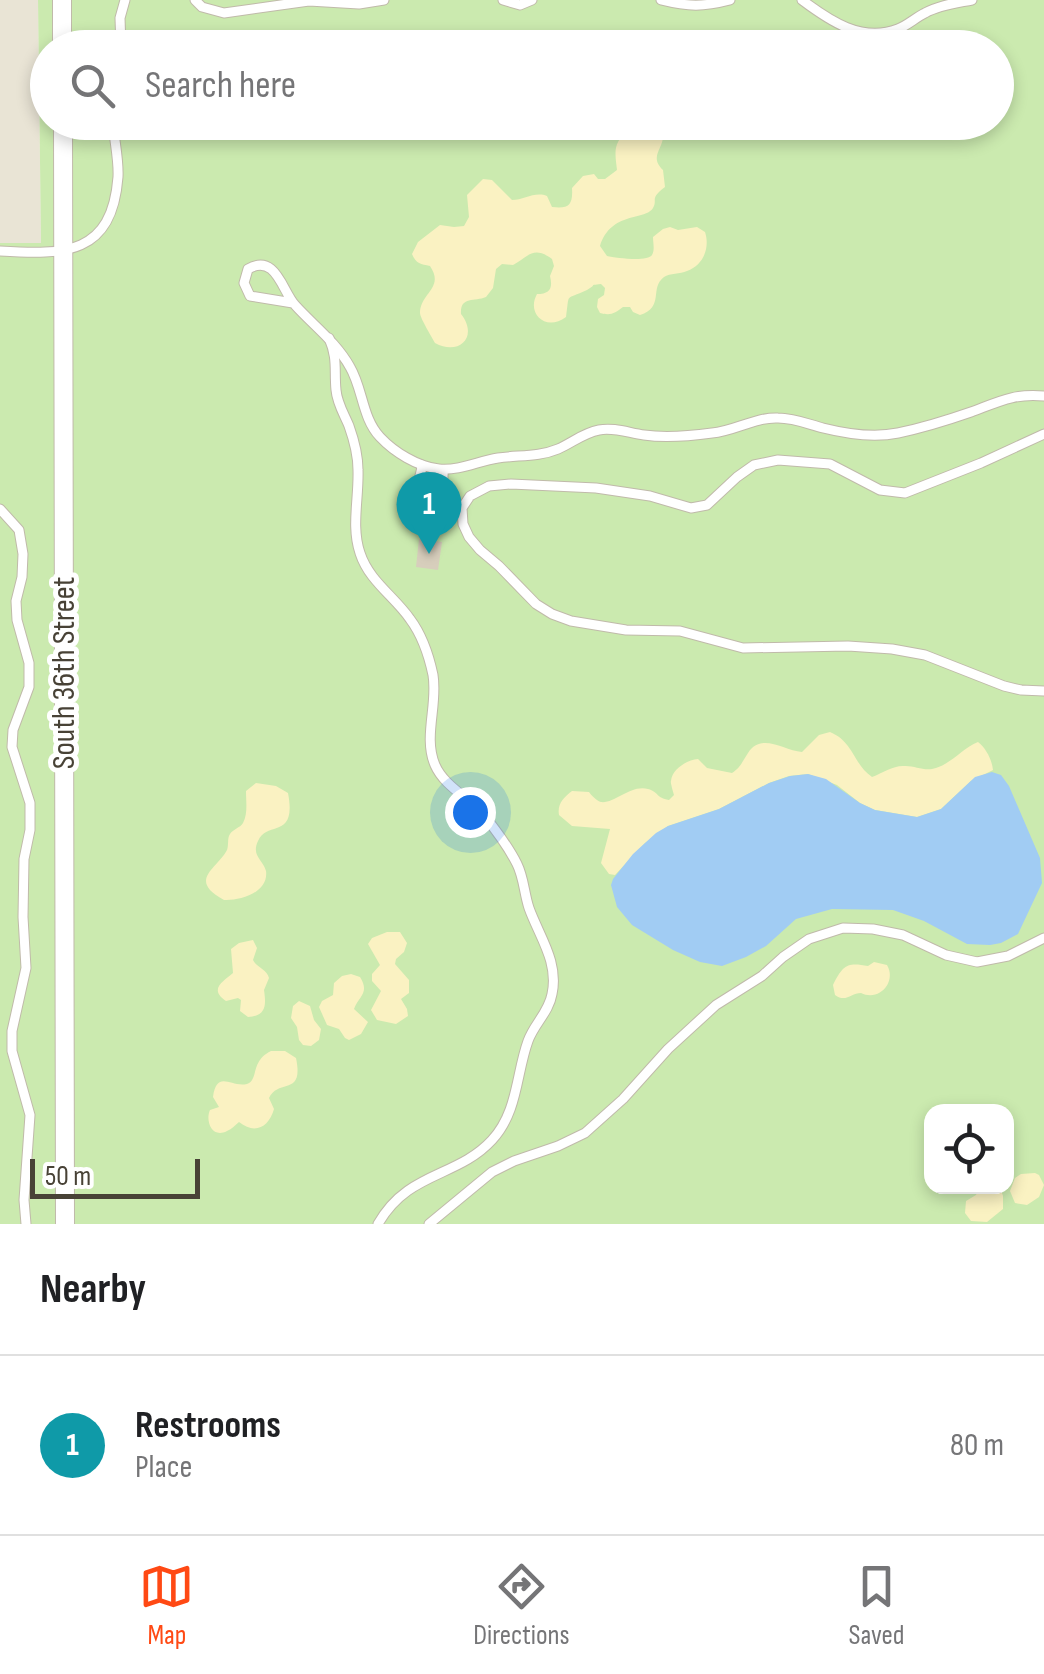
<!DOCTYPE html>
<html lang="en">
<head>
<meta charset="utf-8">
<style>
  body { margin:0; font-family:"Sofia Sans Condensed",sans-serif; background:#f2f2f2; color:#202124 }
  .controls { position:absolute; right:30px; bottom:30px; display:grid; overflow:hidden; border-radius:20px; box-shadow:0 5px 15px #0003 }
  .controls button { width:90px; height:90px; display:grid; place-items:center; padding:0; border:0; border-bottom:2px solid #e0e0e0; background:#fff; color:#202124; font:50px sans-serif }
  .scale { position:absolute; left:30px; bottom:25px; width:170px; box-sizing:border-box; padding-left:10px; border:5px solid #484236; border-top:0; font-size:28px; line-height:35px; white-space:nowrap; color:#484236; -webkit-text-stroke:8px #fff; paint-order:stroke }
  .you { position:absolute; left:470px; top:812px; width:35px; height:35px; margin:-25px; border:8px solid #fff; border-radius:50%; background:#1a73e8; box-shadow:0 0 0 15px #1a73e833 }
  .badge { display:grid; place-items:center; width:65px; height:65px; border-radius:50%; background:#ff4914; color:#fff; font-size:32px; font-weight:700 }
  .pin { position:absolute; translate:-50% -82px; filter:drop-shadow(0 2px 5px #0008) }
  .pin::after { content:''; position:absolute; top:52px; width:35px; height:30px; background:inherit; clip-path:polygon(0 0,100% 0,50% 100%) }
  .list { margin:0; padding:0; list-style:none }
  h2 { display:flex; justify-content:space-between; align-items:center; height:130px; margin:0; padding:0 40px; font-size:42px }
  h2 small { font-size:32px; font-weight:400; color:#757577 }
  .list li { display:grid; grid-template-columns:65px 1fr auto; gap:30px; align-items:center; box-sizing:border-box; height:180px; padding:0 40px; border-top:2px solid #e0e0e0 }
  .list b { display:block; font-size:38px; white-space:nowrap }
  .list p { margin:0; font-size:32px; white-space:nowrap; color:#757577 }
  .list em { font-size:32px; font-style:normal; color:#757577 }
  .icon { flex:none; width:55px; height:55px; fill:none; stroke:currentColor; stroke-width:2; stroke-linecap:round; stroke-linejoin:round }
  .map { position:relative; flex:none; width:1044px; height:1224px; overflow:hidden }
  .search { position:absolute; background:#fff; box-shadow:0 5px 15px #0003; left:30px; right:30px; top:30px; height:110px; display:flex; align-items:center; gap:25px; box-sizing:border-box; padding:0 35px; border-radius:55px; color:#757577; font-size:38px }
  .sheet { height:310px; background:#fff }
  nav { display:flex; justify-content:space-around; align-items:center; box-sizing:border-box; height:140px; border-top:2px solid #e0e0e0; background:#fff; font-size:28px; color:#757577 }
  nav a { display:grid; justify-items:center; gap:5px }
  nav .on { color:#ff4914 }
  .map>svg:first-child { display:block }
</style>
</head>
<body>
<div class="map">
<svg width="1044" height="1224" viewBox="0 0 1044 1224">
  <rect width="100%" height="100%" fill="#f4f1e7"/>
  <path fill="#e9e4d5" d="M 0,0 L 38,0 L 41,244 L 0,243 Z"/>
  <path fill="#cbeaaf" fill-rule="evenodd" d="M 38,0 L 1044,0 L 1044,1224 L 0,1224 L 0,243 L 41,243 ZM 48,48 L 996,48 L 996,122 L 48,122 ZM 932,1112 L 1006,1112 L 1006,1186 L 932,1186 Z"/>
  <g fill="#faf2c2">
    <path d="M 631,130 L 659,130 L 663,133 C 665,148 648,156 663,170 L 665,187 C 649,199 658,199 653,208 C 645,221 611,211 600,246 L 607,256 C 616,258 648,262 652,255 C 655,250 653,243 653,237 L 663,229 L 670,227 L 678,230 L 697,227 L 705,232 C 710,247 704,265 687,271 C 680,274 670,273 664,277 C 649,288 665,307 640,315 L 633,312 L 630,307 L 623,307 C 615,313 611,316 600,313 L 597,307 L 598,299 L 604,295 L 605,288 L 601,284 C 587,286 599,283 587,290 C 564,301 570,291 566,317 C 546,332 526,314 537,294 C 550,294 553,288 550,276 L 554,266 L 552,259 C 533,245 528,257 513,265 L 502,264 L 496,269 L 493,288 L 486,297 C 474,302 460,296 461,314 C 479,337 459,356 435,343 C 432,337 420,318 420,313 C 420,293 445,288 430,266 C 421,264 416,264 412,254 L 418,242 L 440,225 L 454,227 L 464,226 L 469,217 L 467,195 L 483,179 L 492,180 L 512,200 C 524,200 535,191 547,196 L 552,207 C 569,209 573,205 572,188 L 583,176 L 594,174 L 598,179 L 605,179 L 617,170 C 615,152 612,141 631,130 Z"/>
    <path d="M 830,732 C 854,742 853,764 872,777 C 883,773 892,766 903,766 C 915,765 924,772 936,768 C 952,763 963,748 978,742 C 986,748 992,760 993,770 L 971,781 L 941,809 L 917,817 L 875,810 L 860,803 L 837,785 L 808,774 L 789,776 L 769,783 L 719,809 L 668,826 L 645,843 L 615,875 L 609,874 L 601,863 L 610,829 L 572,826 L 559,815 C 557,804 564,797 572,791 L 589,792 C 591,795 597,801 601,802 C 614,804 631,784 648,789 C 659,792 656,798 669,800 L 674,795 C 674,795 670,782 671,781 C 672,769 687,760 698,759 L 707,768 L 732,773 C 741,767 742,762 748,753 C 761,732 783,750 802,752 L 819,735 Z"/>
    <path d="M 256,783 L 276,786 L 288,793 C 297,840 267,820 258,841 C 251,856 263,859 266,871 C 269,893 239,901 224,900 C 187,880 217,869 227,850 C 229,845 227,838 230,834 C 233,829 240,828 243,823 C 248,814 246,801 246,791 Z"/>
    <path d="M 387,932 L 400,932 L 407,943 L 404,952 L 396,959 L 395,964 L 409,980 L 409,993 L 401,999 L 407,1009 L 408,1016 L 396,1024 L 377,1020 L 371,1010 L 381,991 L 372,981 L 372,974 L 380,965 L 368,944 L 372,938 Z"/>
    <path d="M 253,940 L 257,948 L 253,960 C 257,968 267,969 269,978 L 264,990 C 266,1004 267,1016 248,1017 L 240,1011 L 241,1000 L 238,998 L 226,1001 C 208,989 224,981 233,973 L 231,949 L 239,943 Z"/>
    <path d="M 874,962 L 887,965 C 897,982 879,1002 861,993 C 851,993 846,1003 835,995 L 833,985 C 843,965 847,962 868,966 Z"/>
    <path d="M 351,974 L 360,977 C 370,993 359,996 354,1009 L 368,1022 L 361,1034 L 349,1040 L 345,1038 L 339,1029 L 327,1025 L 319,1007 L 322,1001 L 333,995 L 334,983 L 342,976 Z"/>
    <path d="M 299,1001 L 310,1006 L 314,1020 L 321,1029 L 319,1040 L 311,1046 L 303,1045 L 299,1040 L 297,1027 L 291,1018 L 293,1006 Z"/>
    <path d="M 271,1051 L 285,1051 L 296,1058 C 304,1097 279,1078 269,1098 L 274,1109 C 269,1127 255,1135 239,1122 C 235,1125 232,1129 227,1131 C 212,1139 205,1121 210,1110 L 219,1107 L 213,1097 C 217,1069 231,1088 247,1084 C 259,1080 250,1061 271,1051 Z"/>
    <path d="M 1035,1173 L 1039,1175 L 1044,1185 L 1039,1197 L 1027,1205 L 1015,1203 L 1010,1191 L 1015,1178 L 1021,1174 Z"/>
    <path d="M 980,1187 L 1000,1187 L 1003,1196 L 1003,1209 L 987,1222 L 971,1221 L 965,1213 L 966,1201 L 976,1195 Z"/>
  </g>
  <path fill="#a1ccf3" d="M 992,772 L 1001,775 L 1009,786 L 1040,858 L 1042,883 L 1018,934 L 1001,943 L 990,945 L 967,944 L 924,921 L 893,910 L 832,909 L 796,919 L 766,946 L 746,957 L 722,966 L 700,962 L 673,950 L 632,925 L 617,907 L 611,885 L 613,879 L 633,854 L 656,833 L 668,826 L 719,809 L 769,783 L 790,776 L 808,774 L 826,779 L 860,803 L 875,810 L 917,817 L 941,809 L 975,777 Z"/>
  <path fill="#d7cebc" d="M 419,539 L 442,542 L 438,570 L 416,567 Z"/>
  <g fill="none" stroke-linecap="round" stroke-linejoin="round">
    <g stroke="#c0baaa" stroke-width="11">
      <g id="lane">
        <path d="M 195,0 L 202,7 L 224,13 L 309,1 L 359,4 L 384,0"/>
        <path d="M 503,0 L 520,5 L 532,0"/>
        <path d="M 661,0 C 689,7 703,7 730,0"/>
        <path d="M 802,0 C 830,21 862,43 898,29 C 908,25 915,18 925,13 C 939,5 957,3 972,0"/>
        <path d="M 121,48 L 120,18 L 125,0"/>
        <path d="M 0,251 C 65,255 112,255 118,177 C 119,159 114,140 113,122"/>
        <path d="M 293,303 L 250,296 L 244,283 L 248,269 C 276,253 282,291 295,305 C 314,326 336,342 350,367 C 363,389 362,418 380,437 C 394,452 418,467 439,469 C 460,471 478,461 498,458 C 518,455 539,457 558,449 C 572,443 583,433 599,430 C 614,427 629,433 644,435 C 665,438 690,436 712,433 C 735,431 755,417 778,418 C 794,418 808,424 823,428 C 847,434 874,438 898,433 C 922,428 948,420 971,412 C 998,402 1014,393 1044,396"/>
        <path d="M 329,338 C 338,359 334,370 336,390 C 337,403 344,414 349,426 C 354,440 358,456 358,470 C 359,498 351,527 360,553 C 369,581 394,596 410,619 C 422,635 429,656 433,675 C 438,705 423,737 435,765 C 444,786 468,797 483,814 C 495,829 508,846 517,864 C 524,878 524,893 529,908 C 539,936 559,962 552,994 C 549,1012 534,1024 528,1041 C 516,1074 518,1112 492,1140 C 457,1178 408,1171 378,1224"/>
        <path d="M 1044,434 L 981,463 L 905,493 L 880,490 L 830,464 L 778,460 L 754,465 L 737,477 L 707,505 L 691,508 L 650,496 L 596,488 L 511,484 L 489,486 L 470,496 L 462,508 L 463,524 L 469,537 L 480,550 L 499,566 L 536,604 L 552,614 L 571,621 L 626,630 L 680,631 L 743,648 L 848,646 L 892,649 L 925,655 L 1004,686 L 1021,690 L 1044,691"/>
        <path d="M 422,465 C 421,488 401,503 411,525 L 420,527 C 437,517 444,489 443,470"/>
        <path d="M 0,509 L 19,530 L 23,554 L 22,577 L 16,601 L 17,620 L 29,663 L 29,687 L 13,730 L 12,747 L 30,803 L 30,830 L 24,859 L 23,917 L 26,968 L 12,1031 L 12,1051 L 30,1115 L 24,1200 L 26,1224"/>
        <path d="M 429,1224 L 492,1172 L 514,1161 L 558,1146 L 585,1133 L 623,1099 L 668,1049 L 716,1005 L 762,976 L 783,957 L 809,939 L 843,928 L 873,929 L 903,935 L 946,955 L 977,962 L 1008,956 L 1044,938"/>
      </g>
    </g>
    <g stroke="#c0baaa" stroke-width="20">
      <g id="street">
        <path d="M 62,0 L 62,48"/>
        <path d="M 63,122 L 65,1224"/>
      </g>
    </g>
    <use href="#lane" stroke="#fff" stroke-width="9"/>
    <use href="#street" stroke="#fff" stroke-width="18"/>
  </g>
  <g text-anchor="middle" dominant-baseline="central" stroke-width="10" stroke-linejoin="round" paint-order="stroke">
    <g font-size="32" fill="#484236" stroke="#fff">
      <text transform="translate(64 673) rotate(-90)">South 36th Street</text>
    </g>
  </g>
</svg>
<div class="controls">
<button><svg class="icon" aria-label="locate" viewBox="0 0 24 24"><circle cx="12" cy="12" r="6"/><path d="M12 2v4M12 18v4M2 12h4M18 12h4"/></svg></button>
</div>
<div class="scale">50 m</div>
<div class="you"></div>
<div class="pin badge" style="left:429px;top:554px;background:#0f9aa8">1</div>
<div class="search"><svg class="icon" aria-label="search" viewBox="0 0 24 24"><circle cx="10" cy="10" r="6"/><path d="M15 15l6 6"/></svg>Search here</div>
</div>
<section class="sheet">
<h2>Nearby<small></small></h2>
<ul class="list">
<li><span class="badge" style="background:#0f9aa8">1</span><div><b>Restrooms</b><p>Place</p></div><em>80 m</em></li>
</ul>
</section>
<nav>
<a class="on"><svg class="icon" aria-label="map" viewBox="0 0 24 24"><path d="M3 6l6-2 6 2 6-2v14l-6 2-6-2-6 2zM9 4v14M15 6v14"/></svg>Map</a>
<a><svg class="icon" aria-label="directions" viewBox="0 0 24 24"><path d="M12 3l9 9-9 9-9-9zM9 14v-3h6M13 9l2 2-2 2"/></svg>Directions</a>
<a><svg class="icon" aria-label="saved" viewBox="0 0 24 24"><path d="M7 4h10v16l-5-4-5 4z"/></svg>Saved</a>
</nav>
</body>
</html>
